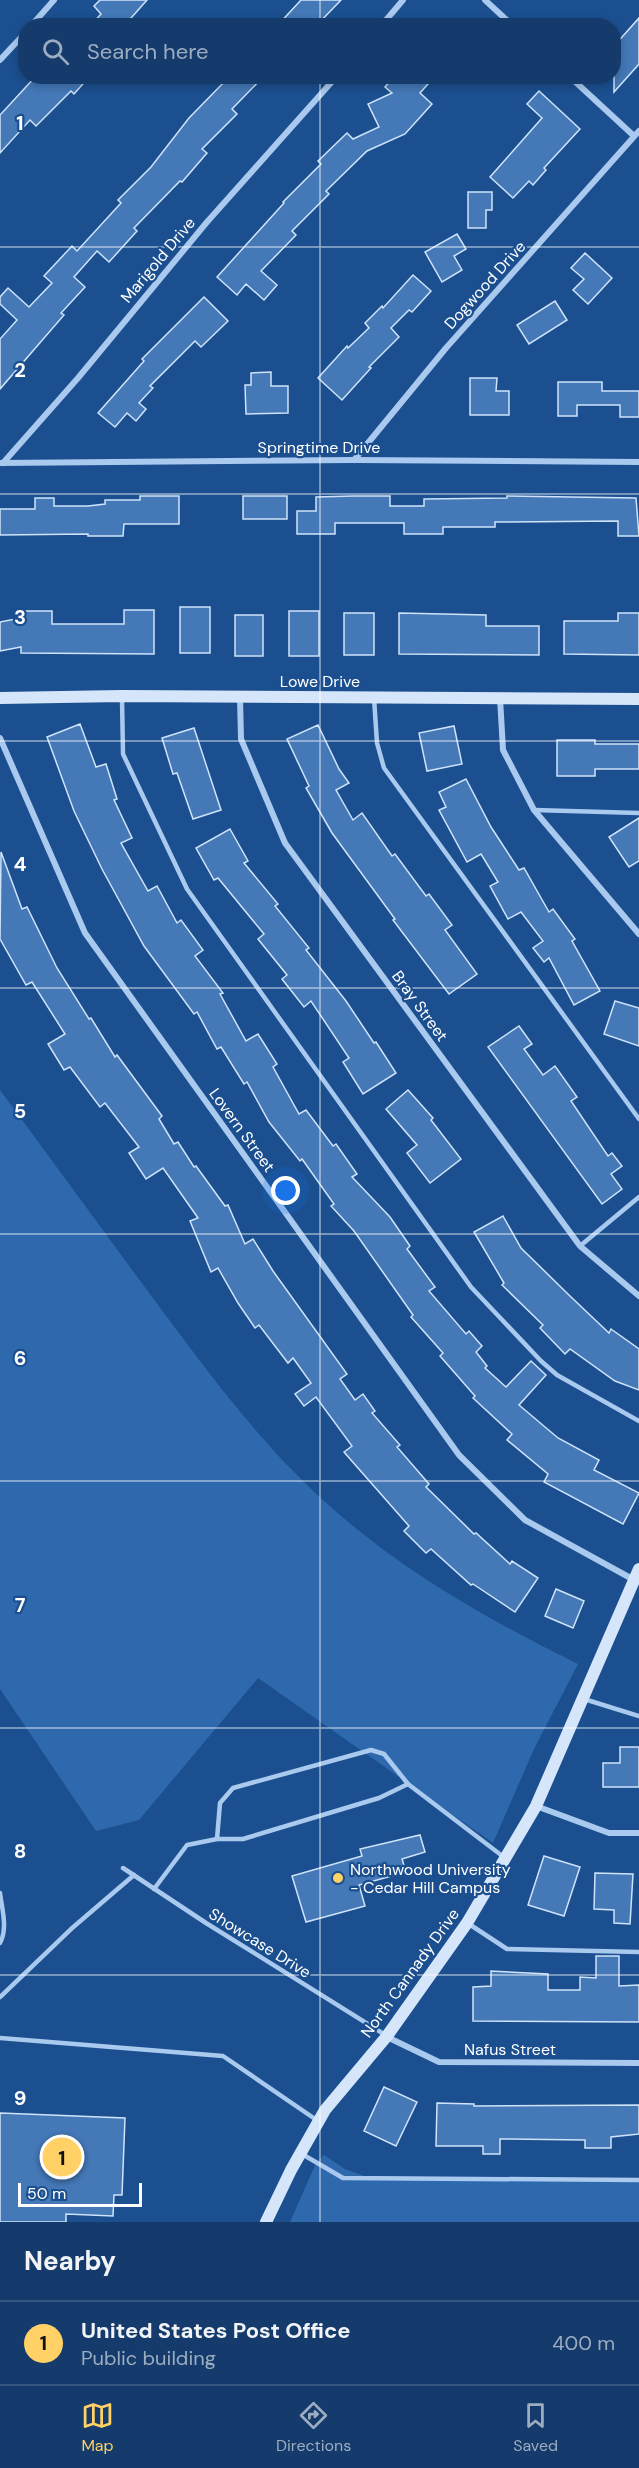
<!DOCTYPE html>
<html lang="en">
<head>
<meta charset="utf-8">
<style>
  body { margin:0; font-family:"DM Sans",sans-serif; background:#214673; color:#f1f3f6 }
  .scale { position:absolute; left:18px; bottom:15px; width:124px; box-sizing:border-box; padding-left:6px; border:3px solid #fff; border-top:0; font-size:16px; line-height:21px; white-space:nowrap; color:#fff; -webkit-text-stroke:4px #1b4f8f; paint-order:stroke }
  .you { position:absolute; left:286px; top:1191px; width:21px; height:21px; margin:-15px; border:4px solid #fff; border-radius:50%; background:#1a73e8; box-shadow:0 0 0 9px #1a73e833 }
  .badge { display:grid; place-items:center; width:39px; height:39px; border-radius:50%; background:#ffd166; color:#111; font-size:20px; font-weight:700 }
  .pin { position:absolute; translate:-50% -50%; border:3px solid #fff; box-shadow:0 2px 6px #0006 }
  .list { margin:0; padding:0; list-style:none }
  h2 { display:flex; justify-content:space-between; align-items:center; height:78px; margin:0; padding:0 24px; font-size:26px }
  h2 small { font-size:20px; font-weight:400; color:#9dadc1 }
  .list li { display:grid; grid-template-columns:39px 1fr auto; gap:18px; align-items:center; box-sizing:border-box; height:84px; padding:0 24px; border-top:2px solid #33557e }
  .list b { display:block; font-size:22px; white-space:nowrap }
  .list p { margin:0; font-size:20px; white-space:nowrap; color:#9dadc1 }
  .list em { font-size:20px; font-style:normal; color:#9dadc1 }
  .icon { flex:none; width:33px; height:33px; fill:none; stroke:currentColor; stroke-width:2; stroke-linecap:round; stroke-linejoin:round }
  .map { position:relative; flex:none; width:639px; height:2222px; overflow:hidden }
  .search { position:absolute; background:#143b6b; box-shadow:0 3px 9px #0003; left:18px; right:18px; top:18px; height:66px; display:flex; align-items:center; gap:15px; box-sizing:border-box; padding:0 21px; border-radius:24px; color:#9dadc1; font-size:22px }
  .sheet { height:162px; background:#143b6b }
  nav { display:flex; justify-content:space-around; align-items:center; box-sizing:border-box; height:84px; border-top:2px solid #33557e; background:#143b6b; font-size:16px; color:#9dadc1 }
  nav a { display:grid; justify-items:center; gap:3px }
  nav .on { color:#ffd166 }
  .map>svg:first-child { display:block }
</style>
</head>
<body>
<div class="map">
<svg width="639" height="2222" viewBox="0 0 639 2222">
  <rect width="100%" height="100%" fill="#1b4f8f"/>
  <g fill="#2e69ad">
    <path d="M 0,1090 C 55,1164 109,1239 164,1313 C 216,1383 267,1451 333,1509 C 407,1574 491,1621 578,1664 L 534,1749 L 493,1843 L 258,1678 L 139,1820 L 96,1831 L 0,1689 Z"/>
    <path d="M 324,2155 L 345,2169 L 367,2177 L 639,2181 L 639,2222 L 290,2222 L 316,2163 Z"/>
  </g>
  <g fill="#4478b7" stroke="#cfe3fa" stroke-width="1.5">
    <path d="M 100,0 L 147,0 L 124,26 L 90,26 L 101,14 L 94,6 Z"/>
    <path d="M 301,0 L 341,0 L 316,26 L 277,26 Z"/>
    <path d="M 639,18 L 639,64 L 614,92 L 614,46 Z"/>
    <path d="M 36,76 L 90,76 L 74,94 L 71,91 L 36,126 L 30,120 L 0,153 L 0,115 Z"/>
    <path d="M 230,76 L 264,76 L 232,109 L 237,114 L 202,149 L 207,153 L 182,182 L 180,181 L 134,228 L 137,231 L 109,262 L 97,251 L 74,277 L 85,287 L 61,313 L 64,315 L 0,389 L 0,339 L 17,320 L 0,304 L 0,297 L 8,288 L 29,307 L 52,283 L 44,276 L 72,246 L 77,251 L 121,203 L 118,200 L 151,167 L 189,118 Z"/>
    <path d="M 395,76 L 435,76 L 420,93 L 432,104 L 405,134 L 367,151 L 326,191 L 329,194 L 292,231 L 296,235 L 261,271 L 277,285 L 264,300 L 246,284 L 237,295 L 217,277 L 284,203 L 283,202 L 321,164 L 318,161 L 347,133 L 353,139 L 379,127 L 368,104 L 392,93 L 385,87 Z"/>
    <path d="M 539,91 L 580,129 L 544,168 L 546,170 L 533,185 L 529,181 L 513,198 L 490,177 L 542,118 L 527,104 Z"/>
    <path d="M 468,192 L 492,192 L 492,210 L 486,210 L 486,228 L 468,228 Z"/>
    <path d="M 457,234 L 466,249 L 454,256 L 462,270 L 442,282 L 425,252 Z"/>
    <path d="M 585,253 L 612,278 L 588,304 L 573,290 L 584,279 L 571,268 Z"/>
    <path d="M 413,275 L 431,291 L 412,312 L 409,310 L 391,328 L 399,337 L 369,367 L 371,368 L 342,400 L 318,378 L 347,346 L 348,348 L 369,328 L 365,323 L 382,306 L 383,308 Z"/>
    <path d="M 204,297 L 228,321 L 201,347 L 195,341 L 150,386 L 153,388 L 139,403 L 146,409 L 136,421 L 127,413 L 115,427 L 98,413 L 144,361 L 142,359 Z"/>
    <path d="M 555,301 L 567,320 L 529,344 L 517,325 Z"/>
    <path d="M 271,372 L 271,386 L 288,386 L 288,413 L 246,414 L 245,385 L 251,385 L 251,373 Z"/>
    <path d="M 470,378 L 497,378 L 496,391 L 509,391 L 509,415 L 470,415 Z"/>
    <path d="M 558,382 L 602,382 L 602,391 L 639,391 L 639,417 L 620,417 L 620,405 L 577,405 L 577,416 L 558,416 Z"/>
    <path d="M 140,496 L 179,496 L 179,524 L 124,524 L 123,536 L 88,536 L 88,534 L 0,535 L 0,509 L 35,509 L 35,498 L 54,498 L 54,506 L 88,506 L 105,504 L 105,500 L 140,500 Z"/>
    <rect x="243" y="496" width="44" height="23"/>
    <path d="M 353,496 L 390,496 L 390,506 L 424,506 L 424,499 L 507,498 L 507,496 L 636,498 L 639,536 L 618,536 L 618,521 L 495,522 L 495,527 L 443,527 L 443,534 L 404,534 L 404,523 L 335,523 L 335,534 L 297,534 L 297,511 L 316,511 L 316,497 Z"/>
    <rect x="180" y="607" width="30" height="46"/>
    <path d="M 124,610 L 154,610 L 154,654 L 21,653 L 21,647 L 0,651 L 0,622 L 21,618 L 21,611 L 52,611 L 52,624 L 124,624 Z"/>
    <rect x="289" y="611" width="30" height="45"/>
    <rect x="344" y="613" width="30" height="42"/>
    <path d="M 399,613 L 486,615 L 486,626 L 539,626 L 539,655 L 399,654 Z"/>
    <path d="M 618,613 L 639,613 L 639,655 L 564,654 L 564,621 L 618,621 Z"/>
    <rect x="235" y="615" width="28" height="41"/>
    <path d="M 80,724 L 96,767 L 106,764 L 117,799 L 114,800 L 132,838 L 121,843 L 148,891 L 157,886 L 177,923 L 181,920 L 203,950 L 195,956 L 223,993 L 220,994 L 246,1041 L 258,1034 L 277,1064 L 273,1067 L 299,1114 L 306,1110 L 333,1146 L 336,1144 L 357,1174 L 352,1177 L 390,1217 L 410,1246 L 407,1249 L 435,1287 L 429,1291 L 466,1334 L 469,1331 L 482,1346 L 476,1352 L 487,1366 L 485,1368 L 506,1387 L 531,1361 L 546,1375 L 519,1405 L 558,1438 L 599,1460 L 594,1470 L 639,1493 L 623,1524 L 544,1482 L 548,1474 L 507,1440 L 512,1434 L 473,1398 L 475,1396 L 440,1356 L 443,1353 L 411,1317 L 413,1315 L 354,1231 L 331,1206 L 334,1204 L 302,1159 L 300,1161 L 269,1122 L 247,1082 L 244,1084 L 221,1047 L 217,1049 L 197,1012 L 194,1014 L 144,946 L 102,869 L 74,811 L 47,737 Z"/>
    <path d="M 318,725 L 339,769 L 349,783 L 336,790 L 353,820 L 362,813 L 392,856 L 395,854 L 426,896 L 429,894 L 452,925 L 445,930 L 477,974 L 449,994 L 393,920 L 395,919 L 332,833 L 306,788 L 309,786 L 287,739 Z"/>
    <path d="M 454,726 L 462,764 L 427,771 L 419,733 Z"/>
    <path d="M 194,728 L 221,810 L 193,819 L 177,773 L 173,774 L 162,738 Z"/>
    <path d="M 557,740 L 595,740 L 595,744 L 639,744 L 639,769 L 595,769 L 595,776 L 557,776 Z"/>
    <path d="M 466,779 L 491,827 L 519,870 L 524,868 L 549,912 L 553,909 L 575,939 L 572,941 L 600,991 L 574,1005 L 549,958 L 544,962 L 533,948 L 543,941 L 521,912 L 508,919 L 490,886 L 498,882 L 481,854 L 467,862 L 439,810 L 446,807 L 439,792 Z"/>
    <path d="M 639,818 L 639,861 L 629,867 L 609,837 Z"/>
    <path d="M 230,829 L 248,861 L 244,863 L 278,904 L 275,906 L 309,948 L 306,950 L 346,1001 L 374,1043 L 376,1042 L 396,1073 L 363,1094 L 343,1062 L 349,1058 L 311,1001 L 304,1007 L 282,979 L 287,975 L 258,939 L 264,934 L 218,878 L 214,880 L 196,848 Z"/>
    <path d="M 1,852 L 22,909 L 27,907 L 57,968 L 89,1019 L 91,1018 L 115,1057 L 117,1055 L 162,1116 L 159,1119 L 174,1144 L 178,1142 L 194,1167 L 196,1166 L 225,1206 L 228,1205 L 245,1244 L 253,1239 L 273,1271 L 347,1374 L 340,1379 L 355,1400 L 363,1394 L 375,1411 L 372,1413 L 400,1445 L 397,1447 L 429,1484 L 426,1487 L 474,1534 L 476,1533 L 510,1564 L 512,1561 L 538,1578 L 515,1612 L 473,1584 L 471,1585 L 431,1549 L 426,1553 L 404,1531 L 409,1526 L 344,1452 L 352,1446 L 316,1397 L 304,1406 L 295,1394 L 311,1383 L 293,1358 L 288,1363 L 259,1325 L 255,1328 L 238,1303 L 218,1268 L 211,1272 L 190,1221 L 198,1218 L 163,1168 L 146,1179 L 129,1153 L 139,1147 L 105,1103 L 100,1107 L 70,1067 L 64,1070 L 48,1044 L 65,1034 L 32,982 L 26,985 L 0,939 Z"/>
    <path d="M 615,1001 L 639,1008 L 639,1046 L 604,1034 Z"/>
    <path d="M 519,1026 L 532,1044 L 524,1049 L 543,1075 L 555,1066 L 577,1097 L 571,1101 L 608,1156 L 612,1153 L 622,1166 L 611,1174 L 622,1189 L 602,1204 L 488,1047 Z"/>
    <path d="M 408,1090 L 433,1118 L 431,1120 L 461,1159 L 430,1183 L 407,1153 L 417,1145 L 386,1109 Z"/>
    <path d="M 503,1216 L 521,1248 L 571,1297 L 609,1333 L 611,1329 L 639,1349 L 639,1390 L 615,1381 L 570,1349 L 565,1354 L 540,1328 L 543,1325 L 502,1285 L 504,1283 L 474,1232 Z"/>
    <path d="M 556,1589 L 584,1601 L 573,1628 L 545,1616 Z"/>
    <path d="M 620,1747 L 639,1747 L 639,1787 L 603,1787 L 603,1763 L 620,1763 Z"/>
    <path d="M 420,1835 L 425,1852 L 402,1859 L 406,1872 L 359,1885 L 365,1906 L 306,1922 L 292,1876 L 362,1856 L 360,1849 Z"/>
    <path d="M 544,1856 L 580,1867 L 564,1916 L 528,1905 Z"/>
    <path d="M 595,1873 L 633,1874 L 630,1924 L 614,1923 L 614,1910 L 594,1909 Z"/>
    <path d="M 596,1956 L 619,1956 L 619,1986 L 639,1985 L 639,2022 L 473,2021 L 473,1987 L 491,1986 L 491,1971 L 548,1974 L 548,1990 L 580,1990 L 580,1977 L 596,1978 Z"/>
    <path d="M 384,2087 L 417,2102 L 396,2146 L 364,2131 Z"/>
    <path d="M 437,2103 L 474,2104 L 474,2106 L 639,2105 L 639,2134 L 611,2137 L 611,2148 L 585,2148 L 585,2140 L 500,2139 L 500,2154 L 483,2154 L 483,2146 L 436,2146 Z"/>
    <path d="M 0,2113 L 125,2118 L 122,2195 L 114,2195 L 113,2216 L 66,2214 L 66,2222 L 0,2222 Z"/>
  </g>
  <g fill="none" stroke-linecap="round" stroke-linejoin="round">
    <g stroke="#a9c9ee" stroke-width="4.5">
      <path d="M 122,698 L 123,754 L 187,889 L 471,1287 L 541,1361 L 557,1375 L 639,1421"/>
      <path d="M 374,698 L 377,743 L 384,768 L 639,1119"/>
      <path d="M 534,810 L 639,813"/>
      <path d="M 580,1246 L 639,1197"/>
      <path d="M 584,1699 L 639,1716"/>
      <path d="M 217,1839 L 220,1803 L 233,1788 L 371,1750 L 384,1754 L 408,1784"/>
      <path d="M 123,1868 L 206,1923 L 387,2036"/>
      <path d="M 154,1889 L 187,1845 L 217,1839 L 243,1839 L 379,1798 L 408,1784 L 505,1858"/>
      <path d="M 0,1893 C 2,1909 8,1929 0,1943"/>
      <path d="M 469,1924 L 507,1949 L 639,1952"/>
      <path d="M 0,1997 L 71,1929 L 134,1875"/>
      <path d="M 0,2038 L 223,2056 L 318,2121"/>
      <path d="M 302,2154 L 343,2178 L 639,2180"/>
    </g>
    <g stroke="#a9c9ee" stroke-width="6">
      <path d="M 485,0 L 513,26"/>
      <path d="M 31,26 L 54,0"/>
      <path d="M 381,26 L 403,0"/>
      <path d="M 0,60 L 26,32"/>
      <path d="M 569,76 L 634,136"/>
      <path d="M 354,460 L 446,348 L 639,131"/>
      <path d="M 0,463 L 354,460 L 639,462"/>
      <path d="M 3,463 L 78,378 L 207,222 L 337,76"/>
      <path d="M 240,698 L 241,739 L 285,843 L 580,1246 L 639,1296"/>
      <path d="M 500,698 L 503,750 L 534,810 L 639,934"/>
      <path d="M 0,738 L 85,933 L 459,1455 L 525,1520 L 636,1581"/>
      <path d="M 536,1806 L 609,1833 L 639,1833"/>
      <path d="M 387,2037 L 439,2062 L 639,2063"/>
    </g>
    <g stroke="#d6e6fa" stroke-width="12">
      <path d="M 0,698 L 122,696 L 639,699"/>
      <path d="M 266,2222 L 291,2170 L 325,2110 L 387,2036 L 467,1923 L 536,1806 L 639,1569"/>
    </g>
  </g>
  <path fill="none" stroke="#fff" stroke-width="1.5" stroke-opacity="0.55" d="M 320,0 L 320,26M 320,76 L 320,2222M 0,247 L 639,247M 0,494 L 639,494M 0,741 L 639,741M 0,988 L 639,988M 0,1234 L 639,1234M 0,1481 L 639,1481M 0,1728 L 639,1728M 0,1975 L 639,1975"/>
  <circle fill="#ffd166" stroke="#1b4f8f" stroke-width="2" cx="338" cy="1878" r="6"/>
  <g text-anchor="middle" dominant-baseline="central" stroke-width="4.5" stroke-linejoin="round" paint-order="stroke">
    <g font-size="16" fill="#fff" stroke="#1b4f8f">
      <text transform="translate(158 260) rotate(-50)">Marigold Drive</text>
      <text transform="translate(485 285) rotate(-48)">Dogwood Drive</text>
      <text x="319" y="447">Springtime Drive</text>
      <text x="320" y="681">Lowe Drive</text>
      <text transform="translate(420 1006) rotate(54)">Bray Street</text>
      <text transform="translate(242 1130) rotate(54)">Lovern Street</text>
      <text transform="translate(260 1943) rotate(32)">Showcase Drive</text>
      <text transform="translate(410 1973) rotate(-54)">North Cannady Drive</text>
      <text x="510" y="2049">Nafus Street</text>
    </g>
    <g font-size="16" fill="#fff" stroke="#1b4f8f" text-anchor="start">
      <text x="350" y="1869">Northwood University<tspan x="350" dy="18">- Cedar Hill Campus</tspan></text>
    </g>
  </g>
  <g font-size="20" text-anchor="middle" font-weight="bold" fill="#fff" stroke="#1b4f8f" stroke-width="4.5" stroke-linejoin="round" paint-order="stroke">
    <text x="20" y="130">1</text>
    <text x="20" y="377">2</text>
    <text x="20" y="624">3</text>
    <text x="20" y="871">4</text>
    <text x="20" y="1118">5</text>
    <text x="20" y="1365">6</text>
    <text x="20" y="1612">7</text>
    <text x="20" y="1858">8</text>
    <text x="20" y="2105">9</text>
  </g>
</svg>
<div class="scale">50 m</div>
<div class="you"></div>
<div class="pin badge" style="left:62px;top:2157px">1</div>
<div class="search"><svg class="icon" aria-label="search" viewBox="0 0 24 24"><circle cx="10" cy="10" r="6"/><path d="M15 15l6 6"/></svg>Search here</div>
</div>
<section class="sheet">
<h2>Nearby<small></small></h2>
<ul class="list">
<li><span class="badge">1</span><div><b>United States Post Office</b><p>Public building</p></div><em>400 m</em></li>
</ul>
</section>
<nav>
<a class="on"><svg class="icon" aria-label="map" viewBox="0 0 24 24"><path d="M3 6l6-2 6 2 6-2v14l-6 2-6-2-6 2zM9 4v14M15 6v14"/></svg>Map</a>
<a><svg class="icon" aria-label="directions" viewBox="0 0 24 24"><path d="M12 3l9 9-9 9-9-9zM9 14v-3h6M13 9l2 2-2 2"/></svg>Directions</a>
<a><svg class="icon" aria-label="saved" viewBox="0 0 24 24"><path d="M7 4h10v16l-5-4-5 4z"/></svg>Saved</a>
</nav>
</body>
</html>
